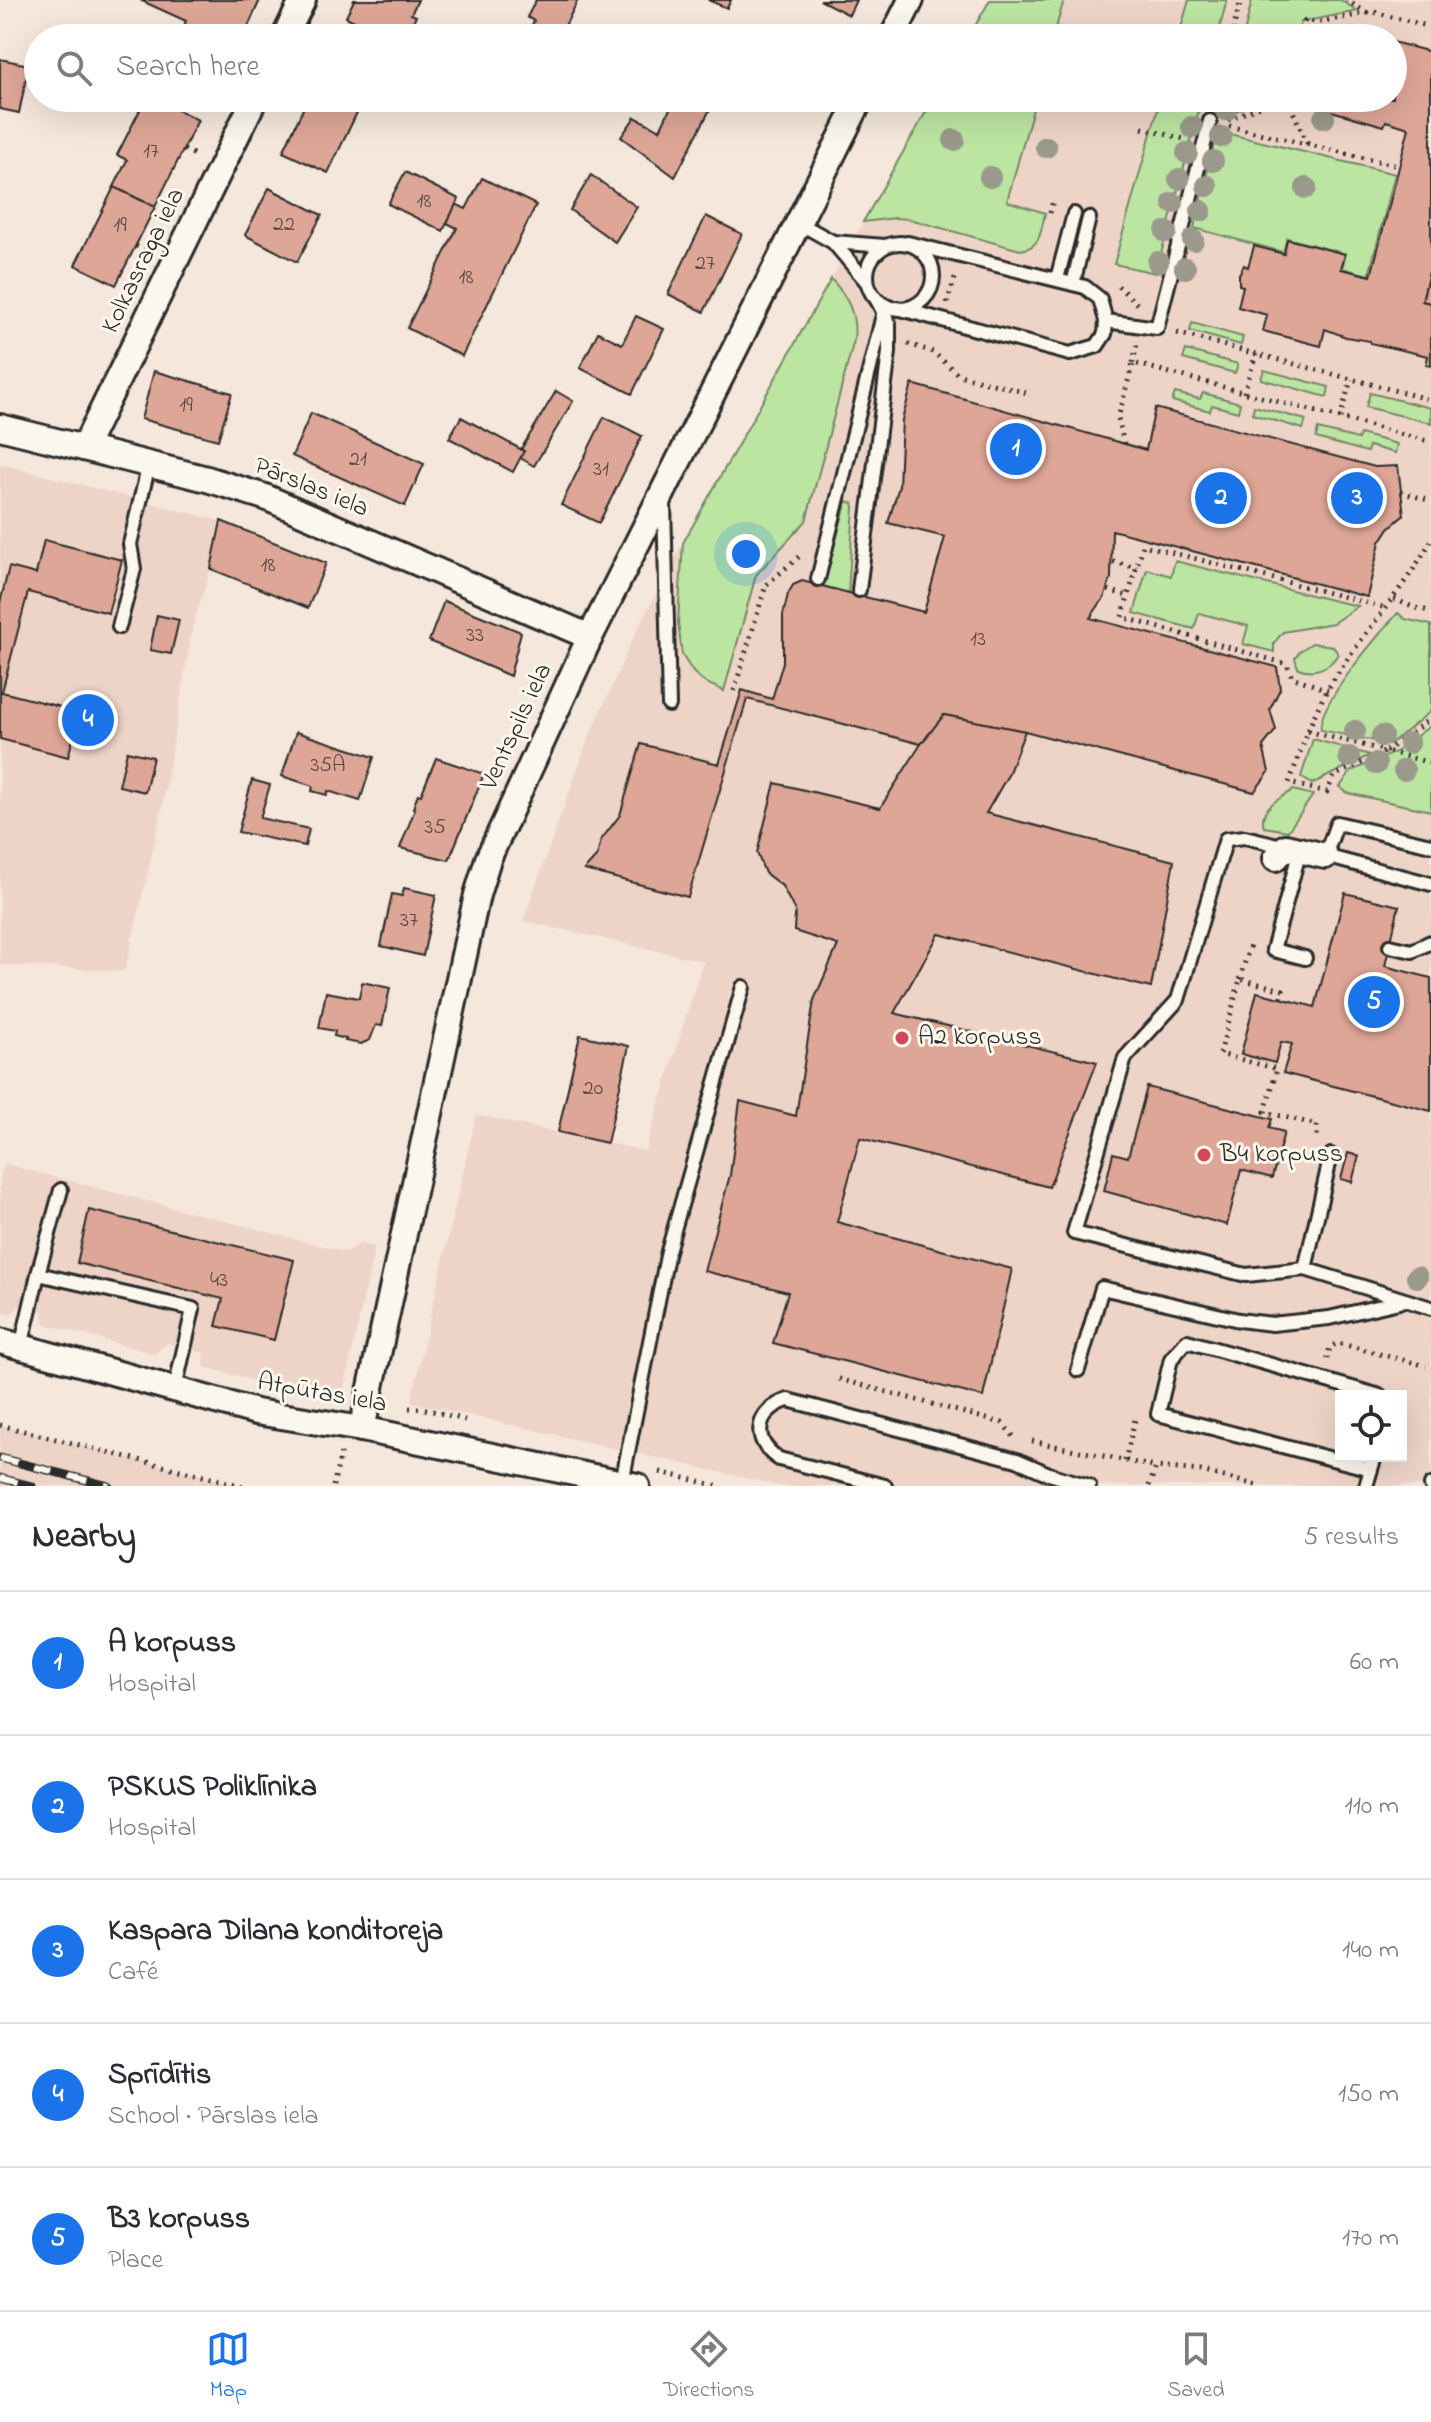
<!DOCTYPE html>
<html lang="en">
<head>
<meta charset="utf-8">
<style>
  body { margin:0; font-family:"Indie Flower",sans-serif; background:#f2f2f3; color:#2b2b33 }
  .controls { position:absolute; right:24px; bottom:24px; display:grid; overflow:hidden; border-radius:0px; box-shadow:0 8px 32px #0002 }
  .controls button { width:72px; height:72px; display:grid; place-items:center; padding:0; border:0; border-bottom:2px solid #e1e1e2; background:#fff; color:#2b2b33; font:40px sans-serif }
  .you { position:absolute; left:746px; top:554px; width:28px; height:28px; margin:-20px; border:6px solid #fff; border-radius:50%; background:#1a73e8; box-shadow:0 0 0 12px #1a73e833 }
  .badge { display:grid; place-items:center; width:52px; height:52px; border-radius:50%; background:#1a73e8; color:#fff; font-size:26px; font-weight:700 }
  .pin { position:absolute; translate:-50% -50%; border:4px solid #fff; box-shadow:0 2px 8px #0006 }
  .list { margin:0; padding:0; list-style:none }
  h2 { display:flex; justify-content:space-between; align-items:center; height:104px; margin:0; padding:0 32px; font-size:34px }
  h2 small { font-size:26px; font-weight:400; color:#7c7c81 }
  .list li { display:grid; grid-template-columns:52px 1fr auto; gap:24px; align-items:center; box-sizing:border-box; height:144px; padding:0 32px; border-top:2px solid #e1e1e2 }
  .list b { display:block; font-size:30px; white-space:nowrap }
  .list p { margin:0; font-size:26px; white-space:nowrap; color:#7c7c81 }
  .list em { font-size:26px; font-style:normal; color:#7c7c81 }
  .icon { flex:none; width:44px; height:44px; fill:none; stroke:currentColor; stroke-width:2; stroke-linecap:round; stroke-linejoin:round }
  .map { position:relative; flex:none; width:1431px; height:1486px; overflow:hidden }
  .search { position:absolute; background:#fff; box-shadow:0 8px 32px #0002; left:24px; right:24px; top:24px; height:88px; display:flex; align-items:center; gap:20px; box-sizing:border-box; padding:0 28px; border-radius:44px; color:#7c7c81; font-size:30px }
  .sheet { height:824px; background:#fff }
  nav { display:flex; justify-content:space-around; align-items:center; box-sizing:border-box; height:112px; border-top:2px solid #e1e1e2; background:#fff; font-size:22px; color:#7c7c81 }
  nav a { display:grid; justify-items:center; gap:4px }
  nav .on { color:#1a73e8 }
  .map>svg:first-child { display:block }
</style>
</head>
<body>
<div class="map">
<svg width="1431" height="1486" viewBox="0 0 1431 1486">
  <rect width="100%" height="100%" fill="#f5e7db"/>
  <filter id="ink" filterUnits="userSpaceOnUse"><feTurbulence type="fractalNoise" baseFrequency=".0125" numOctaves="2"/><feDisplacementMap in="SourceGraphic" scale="16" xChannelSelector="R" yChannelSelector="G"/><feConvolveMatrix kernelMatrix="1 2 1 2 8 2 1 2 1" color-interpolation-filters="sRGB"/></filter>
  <g filter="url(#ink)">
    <g fill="#eed4c7" fill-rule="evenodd">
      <path d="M 990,0 L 1431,0 L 1431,1486 L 780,1486 L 411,1402 L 476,1115 L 645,1151 L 703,961 L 523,921 L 588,740 L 634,636 L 688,532 L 934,98 L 1393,98 L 1393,38 L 968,38 ZM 1341,1396 L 1401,1396 L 1401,1456 L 1341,1456 Z"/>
      <path d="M 0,464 L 221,521 L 211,569 L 193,625 L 161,814 L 125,971 L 0,965 Z"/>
      <path d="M 4,1164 L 346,1252 L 360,1244 L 375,1247 L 342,1397 L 335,1403 L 204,1367 L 204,1353 L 167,1343 L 155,1354 L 45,1324 L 43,1312 L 20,1306 L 11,1314 L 0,1311 L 0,1179 Z"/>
      <path d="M 0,1425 L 34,1433 L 243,1486 L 0,1486 Z"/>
    </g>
    <g fill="#bce5a2" stroke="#748866" stroke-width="2">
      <path d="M 990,0 L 1064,0 L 1053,38 L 968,38 Z"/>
      <path d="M 1189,0 L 1227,0 L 1217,38 L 1178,38 Z"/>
      <path d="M 1252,0 L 1340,0 L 1358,11 L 1301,22 L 1297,38 L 1243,38 Z"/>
      <path d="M 934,98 L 1036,98 L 1007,201 L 1045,213 C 1041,231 1041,248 1020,250 L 909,219 L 895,218 L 863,222 Z"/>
      <path d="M 1161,98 L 1202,98 L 1156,273 L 1114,264 Z"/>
      <path d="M 1230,98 L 1267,98 L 1226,115 Z"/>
      <path d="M 1217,131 L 1395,174 L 1369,275 L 1342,268 L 1346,254 L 1287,238 L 1283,252 L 1194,228 Z"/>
      <path d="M 831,279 C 848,297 857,315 854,340 L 806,521 L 756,575 L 724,691 L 704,682 L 693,672 L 682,655 L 678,622 L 683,543 Z"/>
      <path d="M 1192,323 L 1243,337 L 1241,345 L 1190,331 Z"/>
      <path d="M 1186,350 L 1238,364 L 1235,373 L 1183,359 Z"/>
      <path d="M 1264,370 L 1329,387 L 1327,397 L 1261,379 Z"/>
      <path d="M 1175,393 L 1200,399 L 1203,393 L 1240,403 L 1238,412 L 1212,405 L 1210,411 L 1172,401 Z"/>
      <path d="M 1370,393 L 1431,408 L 1431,423 L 1366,407 Z"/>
      <path d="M 1254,406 L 1306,420 L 1303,429 L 1252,414 Z"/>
      <path d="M 1318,429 L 1358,439 L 1360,434 L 1397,444 L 1395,453 L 1369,446 L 1367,452 L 1316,438 Z"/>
      <path d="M 847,501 L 853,503 L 854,507 L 848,593 L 823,586 Z"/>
      <path d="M 1175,561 L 1335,601 L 1358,606 L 1333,623 L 1283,632 L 1274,643 L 1274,652 L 1243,644 L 1248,626 L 1199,613 L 1194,629 L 1134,613 L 1147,569 L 1171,576 Z"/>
      <path d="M 1398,613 L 1405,619 L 1431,625 L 1431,711 L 1390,744 L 1321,730 C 1315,707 1381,632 1398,613 Z"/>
      <path d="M 1312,643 L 1333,646 L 1338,654 C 1329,669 1313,674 1298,668 L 1295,658 L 1300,651 Z"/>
      <path d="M 1431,725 L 1431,811 L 1347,793 L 1340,787 L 1351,771 L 1396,752 Z"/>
      <path d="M 1313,739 L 1370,755 L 1312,784 L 1301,777 Z"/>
      <path d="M 1293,790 L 1313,795 L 1288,831 L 1264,827 C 1258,808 1279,799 1293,790 Z"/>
    </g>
    <g fill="#dea697" stroke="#2b2b2b" stroke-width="2">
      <path d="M 140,0 L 260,0 L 243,38 L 179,38 L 186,21 Z"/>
      <path d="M 354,0 L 418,0 L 411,14 L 416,16 L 411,25 L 407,23 L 400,38 L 389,38 L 346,17 Z"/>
      <path d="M 536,0 L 578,0 L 561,34 L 555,31 L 552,38 L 533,38 L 527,35 L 534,21 L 527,17 Z"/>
      <path d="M 708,0 L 731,0 L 727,8 Z"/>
      <path d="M 820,0 L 856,0 L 849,15 Z"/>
      <path d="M 1393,42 L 1431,52 L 1431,265 L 1422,301 L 1431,303 L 1431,366 L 1426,365 L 1428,356 L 1370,343 L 1370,341 L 1346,337 L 1325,329 L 1321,346 L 1263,331 L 1267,315 L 1238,307 L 1243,286 L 1239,285 L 1239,274 L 1244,265 L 1248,267 L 1254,246 L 1284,254 L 1287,239 L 1345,254 L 1341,269 L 1371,276 L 1409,128 L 1386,121 L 1384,126 L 1328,110 L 1331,98 L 1393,98 Z"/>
      <path d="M 0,59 L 29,65 L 19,113 L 0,109 Z"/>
      <path d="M 146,98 L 154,98 L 198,120 L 155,207 L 114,187 L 127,160 L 117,155 Z"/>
      <path d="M 308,98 L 364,98 L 328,173 L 283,152 Z"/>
      <path d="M 675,98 L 716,98 L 675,177 L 621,137 L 635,117 L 660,130 Z"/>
      <path d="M 405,172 L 459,199 L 443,231 L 388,204 Z"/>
      <path d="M 591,175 L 637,207 L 615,242 L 570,210 Z"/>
      <path d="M 482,178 L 536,205 L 462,356 L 407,328 L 457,228 L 447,223 L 456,204 L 466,209 Z"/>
      <path d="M 114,187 L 155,207 L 116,285 L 75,265 Z"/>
      <path d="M 269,188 L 322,215 L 297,262 L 245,235 Z"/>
      <path d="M 706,216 L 742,234 L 704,312 L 668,294 Z"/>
      <path d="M 1431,265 L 1431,303 L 1422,301 Z"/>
      <path d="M 636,316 L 664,329 L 632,394 L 580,368 L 598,332 L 622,344 Z"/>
      <path d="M 154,371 L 232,393 L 218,440 L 141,419 Z"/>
      <path d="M 912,384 L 1146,450 L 1155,408 L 1375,467 L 1398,466 L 1404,515 L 1389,528 L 1380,542 L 1367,597 L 1112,530 L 1111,578 L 1104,598 L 1090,618 L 1277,667 L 1280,689 L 1270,709 L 1276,730 L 1263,746 L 1269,772 L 1254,792 L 1025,731 L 944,715 L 921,744 L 747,699 L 688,897 L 584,870 L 597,856 L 601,840 L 620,815 L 641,744 L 719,764 L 742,690 L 772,699 L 783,662 L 783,615 L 788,594 L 793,585 L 802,581 L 924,612 L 945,537 L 888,523 L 899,486 L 902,420 Z"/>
      <path d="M 556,391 L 573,401 L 534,466 L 517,456 Z"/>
      <path d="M 311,413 L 424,464 L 405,506 L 292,456 Z"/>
      <path d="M 461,417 L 524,451 L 513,472 L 449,438 Z"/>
      <path d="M 604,417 L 642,436 L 599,523 L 561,505 Z"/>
      <path d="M 221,521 L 326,563 L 308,608 L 211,569 Z"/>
      <path d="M 44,540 L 122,560 L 108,613 L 28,592 L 2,692 L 80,712 L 68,757 L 0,739 L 0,603 L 9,567 L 36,574 Z"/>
      <path d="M 444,601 L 521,632 L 510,676 L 429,641 Z"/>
      <path d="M 157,615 L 179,620 L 171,654 L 150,650 Z"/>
      <path d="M 944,715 L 1025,731 L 1008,775 L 986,813 L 1174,861 L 1151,988 L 939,934 L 894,1013 L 1097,1062 L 1049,1187 L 860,1138 L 837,1222 L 1012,1269 L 983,1397 L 773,1343 L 788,1292 L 704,1271 L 730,1175 L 740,1101 L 796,1116 L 814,1000 L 838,945 L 794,931 L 795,911 L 782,886 L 765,873 L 757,853 L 775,783 L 880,808 L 921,744 Z"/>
      <path d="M 296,732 L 374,757 L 360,801 L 328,791 L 327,795 L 312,791 L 313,786 L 282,776 Z"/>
      <path d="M 127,751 L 153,757 L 145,792 L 119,786 Z"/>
      <path d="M 436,758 L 484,774 L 449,860 L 400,848 L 415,809 L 413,808 L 418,794 L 421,795 Z"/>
      <path d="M 252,780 L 270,785 L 260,818 L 309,829 L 305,846 L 238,832 Z"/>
      <path d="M 404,888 L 436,895 L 423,956 L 381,946 L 392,894 L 402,896 Z"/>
      <path d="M 1345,893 L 1399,906 L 1385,966 L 1431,978 L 1431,1111 L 1283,1073 L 1292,1044 L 1281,1042 L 1275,1063 L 1241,1054 L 1257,992 L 1315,1007 Z"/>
      <path d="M 362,982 L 390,988 L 382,1026 L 376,1025 L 370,1040 L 361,1044 L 345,1041 L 346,1039 L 334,1036 L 335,1031 L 319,1028 L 326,992 L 359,998 Z"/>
      <path d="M 580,1035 L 629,1046 L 607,1143 L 558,1132 Z"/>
      <path d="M 1147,1087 L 1272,1119 L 1269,1128 L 1284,1132 L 1272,1178 L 1241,1170 L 1227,1225 L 1104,1191 L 1113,1153 L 1128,1157 Z"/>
      <path d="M 1348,1153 L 1359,1156 L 1352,1182 L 1341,1179 Z"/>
      <path d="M 89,1210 L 294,1260 L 274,1340 L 216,1326 L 223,1299 L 77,1263 Z"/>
    </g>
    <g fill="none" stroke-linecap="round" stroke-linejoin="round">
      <g stroke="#2b2b2b" stroke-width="18">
        <g id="lane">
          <path d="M 799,223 L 833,242 L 867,282"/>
          <path d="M 833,242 L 885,246"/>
          <circle cx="900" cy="276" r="33"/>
          <path d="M 1057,279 L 1074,214"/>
          <path d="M 1073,284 L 1089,218"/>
          <path d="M 897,308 L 1070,354 L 1097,346 L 1105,334 L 1106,321 L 1100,299 L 1085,287 L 908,243"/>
          <path d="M 1106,321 L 1157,328 L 1210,121"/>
          <path d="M 664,502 L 669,705"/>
          <path d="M 818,579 L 883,315"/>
          <path d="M 859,590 L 889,352 L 889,323 L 877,300"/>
          <path d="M 119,627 L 134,569 L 130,544 L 149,464"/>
          <path d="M 1431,845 L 1337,823 L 1325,856 L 1431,884"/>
          <path d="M 1286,847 L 1245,837 L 1226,839 L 1178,1000 L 1125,1058 L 1074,1233 L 1246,1275 L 1305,1269 L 1431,1308"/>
          <path d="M 1300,850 L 1273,950 L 1305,958"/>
          <path d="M 1390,946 L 1412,951 L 1431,942"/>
          <path d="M 1305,1269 L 1331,1155"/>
          <path d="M 38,1274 L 61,1190"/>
          <path d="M 21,1347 L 38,1274 L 193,1309 L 175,1389"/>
          <path d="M 1078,1370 L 1102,1288 L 1239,1320 L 1272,1324 L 1329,1318 L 1399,1302"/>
          <path d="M 1371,1469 L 1158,1414 L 1171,1359 L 1187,1341 L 1380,1396"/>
          <path d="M 622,1482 L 668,1251 L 743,987"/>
          <path d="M 885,1486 L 779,1459 C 750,1440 756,1410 788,1400 L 1017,1460 L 1049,1474 L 1089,1486"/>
          <path d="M 1366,1486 L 1375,1456"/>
          <path d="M 1431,1486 L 1431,1485"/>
        </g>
      </g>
      <g stroke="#2b2b2b" stroke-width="30">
        <g id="street">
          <path d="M 284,38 L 303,0"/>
          <path d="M 892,38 L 911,0"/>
          <path d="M 0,427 L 207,479 L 265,497 L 590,637"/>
          <path d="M 84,448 L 255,98"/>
          <path d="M 1276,858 L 1286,847 L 1325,856"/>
          <path d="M 0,1341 L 256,1412 L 362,1429 L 637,1486"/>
          <path d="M 362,1429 L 477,895 L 488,859 L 590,637 L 861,98"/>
        </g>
      </g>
      <g stroke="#2b2b2b" stroke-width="5" stroke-dasharray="2 6" stroke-linecap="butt">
        <path d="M 1367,13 L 1374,12 L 1431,27"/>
        <path d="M 1231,38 L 1241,0"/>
        <path d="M 1300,38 L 1305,21 L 1321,22 L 1367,13 L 1346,0"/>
        <path d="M 1287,98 L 1308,145"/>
        <path d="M 1228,120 L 1277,98"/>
        <path d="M 1229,126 L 1399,166"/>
        <path d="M 1142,128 L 1184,139"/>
        <path d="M 184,150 L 197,156"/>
        <path d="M 1050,213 L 1053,200"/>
        <path d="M 136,246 L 153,254"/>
        <path d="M 1118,286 L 1137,304"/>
        <path d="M 947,303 L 956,275"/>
        <path d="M 1177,333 L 1431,400"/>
        <path d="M 908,344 L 933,352 L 959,375 L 1027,393"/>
        <path d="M 1133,363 L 1137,344"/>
        <path d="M 1244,393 L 1256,354"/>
        <path d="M 1340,418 L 1351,379"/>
        <path d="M 1124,444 L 1118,418 L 1133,363 L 1431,442"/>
        <path d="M 1401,492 L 1431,501"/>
        <path d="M 1431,541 C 1401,593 1360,637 1329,687 C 1311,717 1301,751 1289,783 L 1327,792 L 1334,776 L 1386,751 L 1431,763"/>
        <path d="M 1113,562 L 1137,568"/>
        <path d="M 1108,590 L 1128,596"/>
        <path d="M 1394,599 L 1415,608 L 1431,611"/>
        <path d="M 1328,690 L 1292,677 L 1287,664 L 1122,617 L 1143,545 L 1387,608"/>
        <path d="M 734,691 L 766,585 L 801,555"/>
        <path d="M 1308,731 L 1386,751 L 1431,718"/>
        <path d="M 1240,979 L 1250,945"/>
        <path d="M 1281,998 L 1283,990 L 1240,979 L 1220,1054 L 1277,1069 L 1265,1112 L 1317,1125 L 1317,1141"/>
        <path d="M 1327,1359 L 1330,1347 L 1338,1343 L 1426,1366"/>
        <path d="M 839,1379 L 1002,1423 L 1014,1437"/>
        <path d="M 409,1408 L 425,1409 L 465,1420"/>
        <path d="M 0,1425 L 243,1486"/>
        <path d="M 1032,1441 L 1156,1467"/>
        <path d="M 1125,1461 L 1136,1415"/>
        <path d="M 660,1472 L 718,1486"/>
        <path d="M 333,1486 L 341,1453"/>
        <path d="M 1149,1486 L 1156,1467 L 1201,1471 L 1259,1486"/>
      </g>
      <use href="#lane" stroke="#fbf7ec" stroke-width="12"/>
      <use href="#street" stroke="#fbf7ec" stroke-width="24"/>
      <g stroke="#2b2b2b" stroke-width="9">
        <g id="rail">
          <path d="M 0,1458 L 109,1486"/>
          <path d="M 0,1478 L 32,1486"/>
        </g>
      </g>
      <use href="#rail" stroke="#fbf7ec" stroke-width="6" stroke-dasharray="18" stroke-linecap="butt"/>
    </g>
    <g fill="#9a998b">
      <circle cx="1226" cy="110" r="11"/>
      <circle cx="1324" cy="118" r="11"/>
      <circle cx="1192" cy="127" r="11"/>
      <circle cx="1221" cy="137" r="11"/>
      <circle cx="954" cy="140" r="11"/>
      <circle cx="1046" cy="147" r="11"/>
      <circle cx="1187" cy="153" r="11"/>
      <circle cx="1213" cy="161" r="11"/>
      <circle cx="990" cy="177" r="11"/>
      <circle cx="1179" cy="179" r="11"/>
      <circle cx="1207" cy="186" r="11"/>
      <circle cx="1306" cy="188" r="11"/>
      <circle cx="1173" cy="203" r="11"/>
      <circle cx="1201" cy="211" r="11"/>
      <circle cx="1166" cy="232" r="11"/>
      <circle cx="1193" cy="240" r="11"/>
      <circle cx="1158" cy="262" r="11"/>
      <circle cx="1185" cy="268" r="11"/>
      <circle cx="745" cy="557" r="11"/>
      <circle cx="1355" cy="731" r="11"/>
      <circle cx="1382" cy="736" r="11"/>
      <circle cx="1409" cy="743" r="11"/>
      <circle cx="1349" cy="757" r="11"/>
      <circle cx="1376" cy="764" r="11"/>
      <circle cx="1404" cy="770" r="11"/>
      <circle cx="1417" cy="1277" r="11"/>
    </g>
  </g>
  <g fill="#d1495b" stroke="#fbf7ec" stroke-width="3">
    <circle cx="902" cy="1038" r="8"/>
    <circle cx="1204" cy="1155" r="8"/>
  </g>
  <g text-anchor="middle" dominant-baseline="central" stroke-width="6" stroke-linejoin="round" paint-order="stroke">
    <g font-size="22" fill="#584a46">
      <text x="151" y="152">17</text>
      <text x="424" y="202">18</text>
      <text x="284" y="225">22</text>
      <text x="120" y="226">19</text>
      <text x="705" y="264">27</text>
      <text x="466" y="278">18</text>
      <text x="186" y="406">19</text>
      <text x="358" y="460">21</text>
      <text x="601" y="470">31</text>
      <text x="268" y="566">18</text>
      <text x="475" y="636">33</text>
      <text x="978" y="640">13</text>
      <text x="328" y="766">35A</text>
      <text x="435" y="828">35</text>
      <text x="409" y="921">37</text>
      <text x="593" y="1089">20</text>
      <text x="219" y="1281">43</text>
    </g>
    <g font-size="26" fill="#2b2b2b" stroke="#fbf7ec">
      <text transform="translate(144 261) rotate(-64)">Kolkasraga iela</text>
      <text transform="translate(311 488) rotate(22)">Pārslas iela</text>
      <text transform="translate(517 727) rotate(-65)">Ventspils iela</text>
      <text transform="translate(322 1394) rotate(10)">Atpūtas iela</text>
    </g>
    <g font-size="26" fill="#2b2b2b" stroke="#fbf7ec" text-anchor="start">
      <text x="918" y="1038">A2 korpuss</text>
      <text x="1220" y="1155">B4 korpuss</text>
    </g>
  </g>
</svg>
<div class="controls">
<button><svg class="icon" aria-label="locate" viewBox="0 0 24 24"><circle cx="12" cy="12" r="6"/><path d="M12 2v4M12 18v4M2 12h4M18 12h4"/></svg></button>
</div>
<div class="you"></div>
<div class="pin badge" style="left:1016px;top:449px">1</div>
<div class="pin badge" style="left:1221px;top:498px">2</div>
<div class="pin badge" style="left:1357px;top:498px">3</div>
<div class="pin badge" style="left:88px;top:720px">4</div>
<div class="pin badge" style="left:1374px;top:1002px">5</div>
<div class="search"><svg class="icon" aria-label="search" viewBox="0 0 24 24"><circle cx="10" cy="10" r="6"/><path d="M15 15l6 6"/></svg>Search here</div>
</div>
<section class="sheet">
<h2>Nearby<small>5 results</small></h2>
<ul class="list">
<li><span class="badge">1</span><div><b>A korpuss</b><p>Hospital</p></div><em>60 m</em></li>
<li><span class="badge">2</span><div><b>PSKUS Poliklīnika</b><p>Hospital</p></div><em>110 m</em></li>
<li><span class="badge">3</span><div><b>Kaspara Dilana konditoreja</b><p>Café</p></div><em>140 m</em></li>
<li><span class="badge">4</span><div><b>Sprīdītis</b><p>School · Pārslas iela</p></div><em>150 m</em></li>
<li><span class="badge">5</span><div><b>B3 korpuss</b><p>Place</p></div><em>170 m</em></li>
</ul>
</section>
<nav>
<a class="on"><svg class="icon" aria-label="map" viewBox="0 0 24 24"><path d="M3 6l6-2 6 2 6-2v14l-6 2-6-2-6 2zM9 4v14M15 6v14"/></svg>Map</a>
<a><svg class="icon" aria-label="directions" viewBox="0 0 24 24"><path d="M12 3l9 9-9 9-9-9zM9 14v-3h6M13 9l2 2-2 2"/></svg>Directions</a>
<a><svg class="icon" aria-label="saved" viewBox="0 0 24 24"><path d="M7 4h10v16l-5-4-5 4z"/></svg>Saved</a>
</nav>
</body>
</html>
